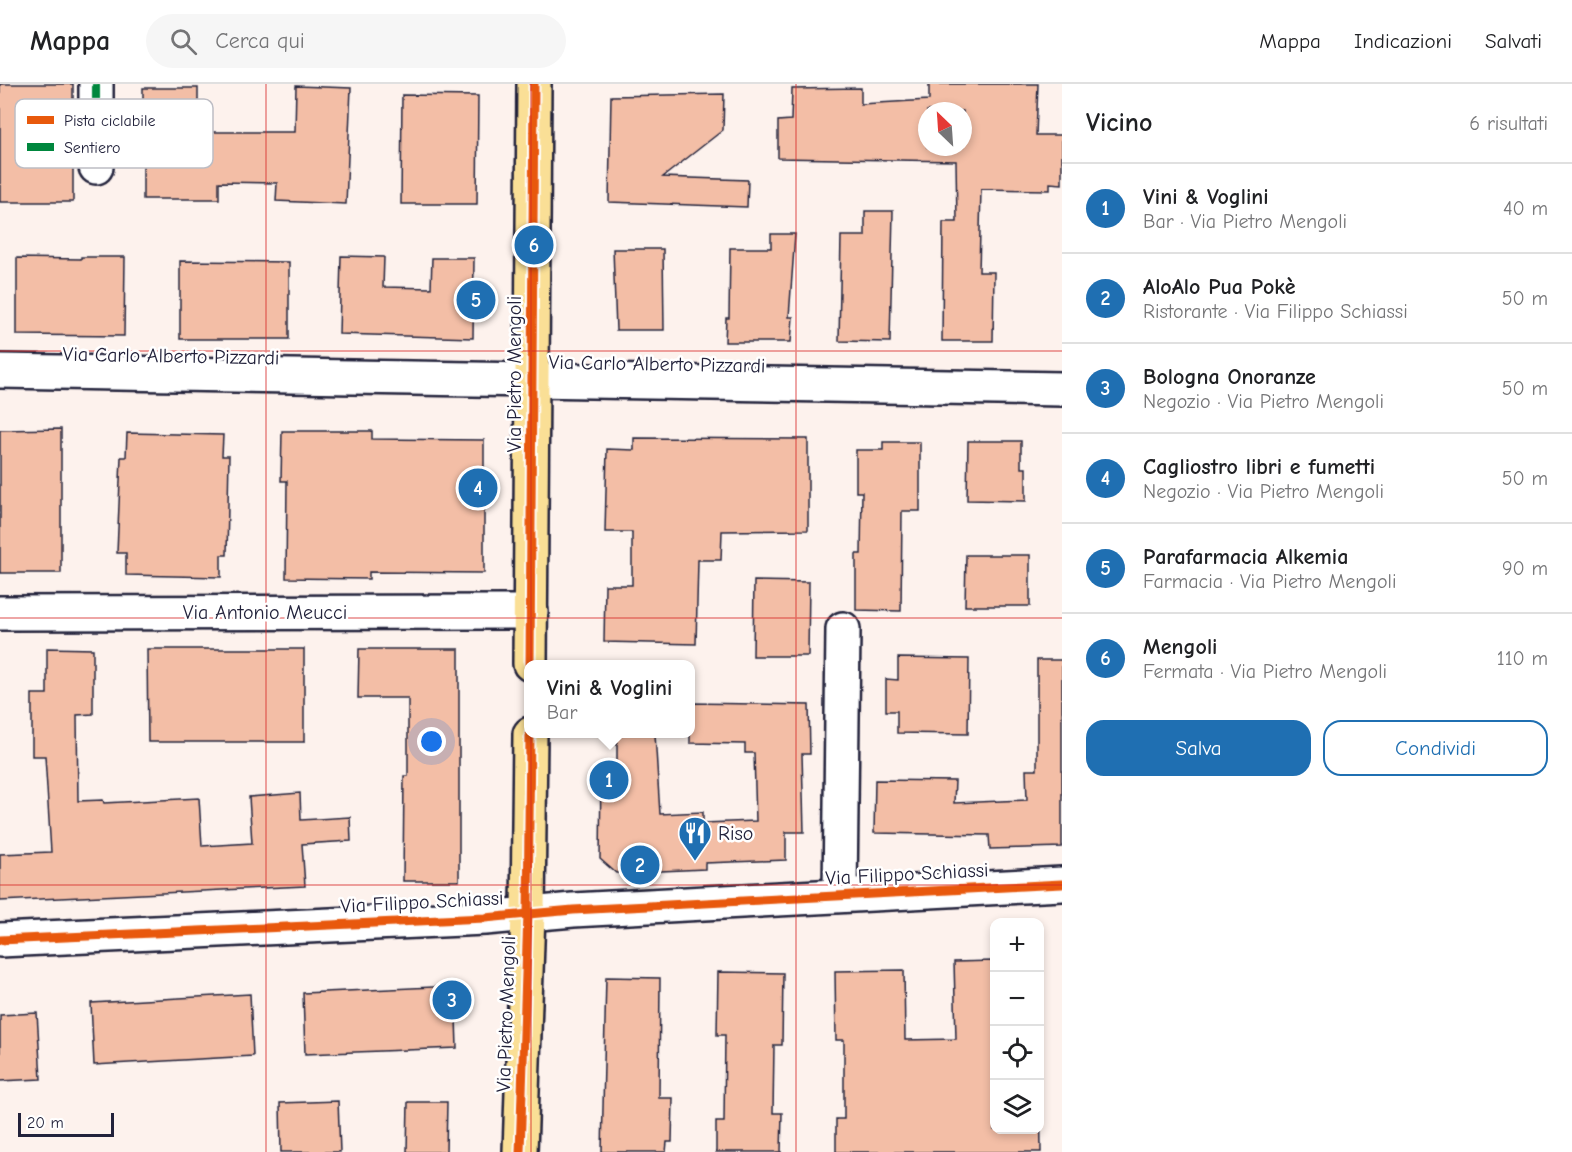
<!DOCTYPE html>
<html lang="it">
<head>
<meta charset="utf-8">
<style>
  body { margin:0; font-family:"Comic Neue",sans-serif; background:#f6f6f6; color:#202124 }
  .controls { position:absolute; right:18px; bottom:18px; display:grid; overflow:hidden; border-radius:12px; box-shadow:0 3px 9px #0003 }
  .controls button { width:54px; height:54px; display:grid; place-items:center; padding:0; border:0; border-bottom:2px solid #e0e0e0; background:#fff; color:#202124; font:30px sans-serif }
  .compass { position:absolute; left:918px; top:18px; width:54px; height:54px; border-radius:50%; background:#fff; box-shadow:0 3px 9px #0003; rotate:335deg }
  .scale { position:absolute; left:18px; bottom:15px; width:96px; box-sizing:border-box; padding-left:6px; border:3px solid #22223b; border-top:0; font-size:16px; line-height:21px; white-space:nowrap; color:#22223b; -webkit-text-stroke:4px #fff; paint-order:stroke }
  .you { position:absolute; left:432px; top:658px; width:21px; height:21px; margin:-15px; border:4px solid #fff; border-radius:50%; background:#1a73e8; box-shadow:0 0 0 9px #1a73e833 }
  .badge { display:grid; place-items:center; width:39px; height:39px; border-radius:50%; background:#1f6fb2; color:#fff; font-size:20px; font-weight:700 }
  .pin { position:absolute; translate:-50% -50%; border:3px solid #fff; box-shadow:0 2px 6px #0006 }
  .popup { position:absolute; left:524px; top:576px; width:171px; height:78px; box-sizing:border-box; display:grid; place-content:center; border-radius:12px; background:#fff; filter:drop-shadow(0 2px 4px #0005); font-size:20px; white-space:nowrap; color:#757577 }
  .popup b { font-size:22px; color:#202124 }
  .popup::after { content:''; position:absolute; left:50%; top:100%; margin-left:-12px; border:12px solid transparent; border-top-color:#fff }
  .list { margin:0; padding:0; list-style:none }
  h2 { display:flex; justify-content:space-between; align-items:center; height:78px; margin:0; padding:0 24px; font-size:26px }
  h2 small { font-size:20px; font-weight:400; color:#757577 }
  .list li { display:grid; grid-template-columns:39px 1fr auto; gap:18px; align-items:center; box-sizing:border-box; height:90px; padding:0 24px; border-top:2px solid #e0e0e0 }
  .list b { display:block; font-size:22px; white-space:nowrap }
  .list p { margin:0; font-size:20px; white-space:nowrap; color:#757577 }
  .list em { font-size:20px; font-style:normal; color:#757577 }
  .actions { display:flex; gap:12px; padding:18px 24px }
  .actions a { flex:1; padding:14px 0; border:2px solid #1f6fb2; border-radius:18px; text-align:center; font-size:21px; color:#1f6fb2 }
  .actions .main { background:#1f6fb2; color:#fff }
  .icon { flex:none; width:33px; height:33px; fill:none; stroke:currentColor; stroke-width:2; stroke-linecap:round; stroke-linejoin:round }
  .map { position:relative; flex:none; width:1062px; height:1068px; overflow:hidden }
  header { display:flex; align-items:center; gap:36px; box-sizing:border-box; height:84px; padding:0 30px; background:#fff; border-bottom:2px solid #e0e0e0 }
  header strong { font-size:28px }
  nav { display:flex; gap:33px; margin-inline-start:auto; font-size:21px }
  .search { width:420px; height:54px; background:#f6f6f6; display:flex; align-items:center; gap:15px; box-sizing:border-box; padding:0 21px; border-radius:33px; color:#757577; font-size:22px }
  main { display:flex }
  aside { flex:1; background:#fff }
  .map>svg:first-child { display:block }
</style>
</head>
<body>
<header>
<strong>Mappa</strong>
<div class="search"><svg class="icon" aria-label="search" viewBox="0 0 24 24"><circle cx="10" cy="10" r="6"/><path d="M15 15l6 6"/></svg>Cerca qui</div>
<nav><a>Mappa</a><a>Indicazioni</a><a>Salvati</a></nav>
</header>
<main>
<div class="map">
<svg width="1062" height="1068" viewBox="0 0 1062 1068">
  <rect width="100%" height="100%" fill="#fdf2ed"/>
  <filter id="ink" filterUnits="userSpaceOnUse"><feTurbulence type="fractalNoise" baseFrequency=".0167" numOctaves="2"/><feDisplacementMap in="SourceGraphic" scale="12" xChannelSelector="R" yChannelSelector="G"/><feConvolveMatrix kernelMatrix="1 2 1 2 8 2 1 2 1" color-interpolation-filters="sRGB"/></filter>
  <g filter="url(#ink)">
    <g fill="#f3bea6" stroke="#22223b" stroke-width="1.5" fill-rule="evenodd">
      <rect x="0" y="0" width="73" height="118"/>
      <path d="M 929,0 L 1038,0 L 1036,51 L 1062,51 L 1062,100 L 1050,99 L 1050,106 L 981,105 L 979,188 L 994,188 L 993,257 L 942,257 L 943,138 L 957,138 L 956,77 L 778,74 L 778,37 L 791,36 L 792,5 L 861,4 L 861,20 L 929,16 ZM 927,27 L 963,27 L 963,63 L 927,63 Z"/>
      <path d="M 296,2 L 351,4 L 346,120 L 276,117 L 277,99 L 219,98 L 219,115 L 143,115 L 143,4 L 198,4 L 198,48 L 295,48 Z"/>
      <path d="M 724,10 L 723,46 L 663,93 L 748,96 L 747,123 L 609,118 L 611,12 Z"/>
      <path d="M 402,11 L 478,12 L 477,120 L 401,120 Z"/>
      <path d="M 865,127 L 893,127 L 890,258 L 839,257 L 841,152 L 865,152 Z"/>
      <path d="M 771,150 L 795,150 L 789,233 L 793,233 L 791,258 L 725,258 L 726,234 L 729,234 L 730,164 L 771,164 Z"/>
      <path d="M 613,165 L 663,165 L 664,246 L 616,246 Z"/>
      <path d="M 341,172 L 384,173 L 383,203 L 431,204 L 432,174 L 474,174 L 473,254 L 339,250 Z"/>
      <path d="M 81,173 L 125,173 L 124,252 L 17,251 L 17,174 L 81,175 Z"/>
      <path d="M 180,177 L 289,178 L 289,255 L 180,255 Z"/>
      <path d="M 61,345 L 61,489 L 0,489 L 0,346 Z"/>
      <path d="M 282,347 L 372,347 L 372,355 L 484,356 L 484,489 L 369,488 L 369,495 L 286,494 L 287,397 L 281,397 Z"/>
      <path d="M 127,349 L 223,351 L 222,372 L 229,372 L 227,471 L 221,471 L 221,493 L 126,491 L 126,469 L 117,469 L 121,373 L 126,373 Z"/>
      <path d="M 634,354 L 808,355 L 808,446 L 722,447 L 721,476 L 698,476 L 696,560 L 604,558 L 605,501 L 632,501 L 632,448 L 605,448 L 607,365 L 634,366 Z"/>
      <path d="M 968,357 L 1021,357 L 1021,384 L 1026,384 L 1026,417 L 967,416 Z"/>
      <path d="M 883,358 L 920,358 L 920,427 L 902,427 L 901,527 L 856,526 L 856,470 L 861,470 L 862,408 L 856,408 L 856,366 L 883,366 Z"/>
      <path d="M 966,471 L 1030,471 L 1030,522 L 965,522 Z"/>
      <path d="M 754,497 L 809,498 L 808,572 L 753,572 Z"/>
      <path d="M 47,564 L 93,565 L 93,630 L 77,631 L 78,717 L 103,716 L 104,719 L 199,714 L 202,762 L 252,759 L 249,713 L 300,709 L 301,736 L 350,733 L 351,757 L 302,760 L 305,802 L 0,817 L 0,770 L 51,768 L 45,672 L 32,672 L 32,610 L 47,610 Z"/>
      <path d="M 147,565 L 304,565 L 304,658 L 148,658 Z"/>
      <path d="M 359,565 L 459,565 L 459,797 L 403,797 L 404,692 L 408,692 L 408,614 L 358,614 Z"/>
      <path d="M 898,574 L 969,575 L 968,650 L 897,649 L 897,627 L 886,627 L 886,595 L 898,596 Z"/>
      <path d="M 1037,576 L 1062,576 L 1062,763 L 990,765 L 989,751 L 874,749 L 875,696 L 955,697 L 954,719 L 1027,716 L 1026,686 L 1037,686 Z"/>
      <path d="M 690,619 L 809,621 L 810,670 L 802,670 L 804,748 L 786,748 L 786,776 L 705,779 L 705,785 L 616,789 L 600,775 L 601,686 L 617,686 L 617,650 L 655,650 L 660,730 L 703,728 L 703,739 L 756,737 L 754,669 L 745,669 L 745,660 L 690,659 Z"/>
      <path d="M 994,877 L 994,1046 L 1040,1046 L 1040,993 L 1041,1068 L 836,1068 L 836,1035 L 844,1035 L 844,956 L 836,956 L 835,887 L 904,886 L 905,956 L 956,955 L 954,878 Z"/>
      <path d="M 718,888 L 783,889 L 782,961 L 774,961 L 773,1029 L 782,1029 L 781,1068 L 716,1068 L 716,1038 L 724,1038 L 725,951 L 717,951 Z"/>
      <path d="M 606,893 L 660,894 L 659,1014 L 673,1014 L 672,1058 L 667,1058 L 666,1068 L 602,1068 Z"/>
      <path d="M 455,902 L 457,964 L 305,970 L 303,909 Z"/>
      <path d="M 250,910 L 253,972 L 94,981 L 91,919 Z"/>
      <path d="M 37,929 L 41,995 L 0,997 L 0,931 Z"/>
      <path d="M 338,1017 L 340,1068 L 281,1068 L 280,1019 Z"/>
      <path d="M 408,1018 L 447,1018 L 446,1068 L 407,1068 Z"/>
    </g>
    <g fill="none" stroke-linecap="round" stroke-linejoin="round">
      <g stroke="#22223b" stroke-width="38">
        <g id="minor">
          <path d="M 96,0 L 96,83"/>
          <path d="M 0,287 L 1062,305"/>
          <path d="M 0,529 L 531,528"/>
          <path d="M 840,811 L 843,545"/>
          <path d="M 0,856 L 485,834 L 573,826 L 1062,800"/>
        </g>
      </g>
      <g stroke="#22223b" stroke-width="38">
        <g id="major">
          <path d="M 530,580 L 534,0"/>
          <path d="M 520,1068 L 528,829 L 530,650"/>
        </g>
      </g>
      <use href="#minor" stroke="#fff" stroke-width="33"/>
      <use href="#major" stroke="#fadf96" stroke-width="33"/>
      <path stroke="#00873e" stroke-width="8" stroke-dasharray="15 8" stroke-linecap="butt" d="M 96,0 L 96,83"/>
      <g stroke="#fff" stroke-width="13">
        <g id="cycleway">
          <path d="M 530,580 L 534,0"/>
          <path d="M 0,856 L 485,834 L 573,826 L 1062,800"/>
          <path d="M 520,1068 L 528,829 L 530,650"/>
        </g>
      </g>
      <use href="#cycleway" stroke="#e8590c" stroke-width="9"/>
    </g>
  </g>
  <path fill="none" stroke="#d62828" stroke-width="1.5" stroke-opacity="0.55" d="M 266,0 L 266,1068M 531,0 L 531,1068M 796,0 L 796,1068M 0,267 L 1062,267M 0,534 L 1062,534M 0,801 L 1062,801"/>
  <defs>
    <g id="restaurant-pin" transform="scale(1.725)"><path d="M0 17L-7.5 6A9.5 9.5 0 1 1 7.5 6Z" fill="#1f6fb2" stroke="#fff"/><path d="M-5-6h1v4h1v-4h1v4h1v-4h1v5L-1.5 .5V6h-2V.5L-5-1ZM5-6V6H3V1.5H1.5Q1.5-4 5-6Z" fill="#fff"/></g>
  </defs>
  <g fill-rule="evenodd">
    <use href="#restaurant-pin" x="695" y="749"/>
  </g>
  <g text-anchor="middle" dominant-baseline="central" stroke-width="5" stroke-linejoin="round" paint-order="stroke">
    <g font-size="20" fill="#22223b" stroke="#fff">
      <text transform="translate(171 272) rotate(1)">Via Carlo Alberto Pizzardi</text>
      <text transform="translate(657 280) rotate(1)">Via Carlo Alberto Pizzardi</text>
      <text transform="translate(514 290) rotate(-90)">Via Pietro Mengoli</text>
      <text x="265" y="528">Via Antonio Meucci</text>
      <text transform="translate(907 790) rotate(-3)">Via Filippo Schiassi</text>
      <text transform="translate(422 818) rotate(-3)">Via Filippo Schiassi</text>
      <text transform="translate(506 930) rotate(-88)">Via Pietro Mengoli</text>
    </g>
    <g font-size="20" fill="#22223b" stroke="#fff" text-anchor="start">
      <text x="718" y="749">Riso</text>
    </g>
  </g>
  <rect x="15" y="15" width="198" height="69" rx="9" fill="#fff" stroke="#bdbdc4" stroke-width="1.5"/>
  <rect x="27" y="32" width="27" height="8" fill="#e8590c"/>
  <rect x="27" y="59" width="27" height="8" fill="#00873e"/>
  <g font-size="16" fill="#22223b">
    <text x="64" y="42">Pista ciclabile</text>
    <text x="64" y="69">Sentiero</text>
  </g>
</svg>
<div class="controls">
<button>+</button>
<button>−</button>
<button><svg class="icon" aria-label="locate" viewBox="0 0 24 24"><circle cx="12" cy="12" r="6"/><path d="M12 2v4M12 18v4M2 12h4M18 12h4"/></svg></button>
<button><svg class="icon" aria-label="layers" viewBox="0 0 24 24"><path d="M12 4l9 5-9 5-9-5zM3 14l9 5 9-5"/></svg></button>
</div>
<svg class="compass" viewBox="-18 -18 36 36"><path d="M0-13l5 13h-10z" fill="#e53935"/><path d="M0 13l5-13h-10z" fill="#757577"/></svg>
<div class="scale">20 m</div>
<div class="you"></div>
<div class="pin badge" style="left:609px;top:696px">1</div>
<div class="popup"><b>Vini &amp; Voglini</b>Bar</div>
<div class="pin badge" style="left:640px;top:781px">2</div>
<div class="pin badge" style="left:452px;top:916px">3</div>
<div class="pin badge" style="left:478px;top:404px">4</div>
<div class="pin badge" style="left:476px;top:216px">5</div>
<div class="pin badge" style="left:534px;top:161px">6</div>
</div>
<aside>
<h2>Vicino<small>6 risultati</small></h2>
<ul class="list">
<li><span class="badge">1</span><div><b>Vini &amp; Voglini</b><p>Bar · Via Pietro Mengoli</p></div><em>40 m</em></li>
<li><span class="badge">2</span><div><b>AloAlo Pua Pokè</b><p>Ristorante · Via Filippo Schiassi</p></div><em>50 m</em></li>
<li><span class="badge">3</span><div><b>Bologna Onoranze</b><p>Negozio · Via Pietro Mengoli</p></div><em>50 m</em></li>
<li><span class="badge">4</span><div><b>Cagliostro libri e fumetti</b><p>Negozio · Via Pietro Mengoli</p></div><em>50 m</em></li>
<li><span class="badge">5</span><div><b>Parafarmacia Alkemia</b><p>Farmacia · Via Pietro Mengoli</p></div><em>90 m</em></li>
<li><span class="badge">6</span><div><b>Mengoli</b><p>Fermata · Via Pietro Mengoli</p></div><em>110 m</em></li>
</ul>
<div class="actions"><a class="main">Salva</a><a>Condividi</a></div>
</aside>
</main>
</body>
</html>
